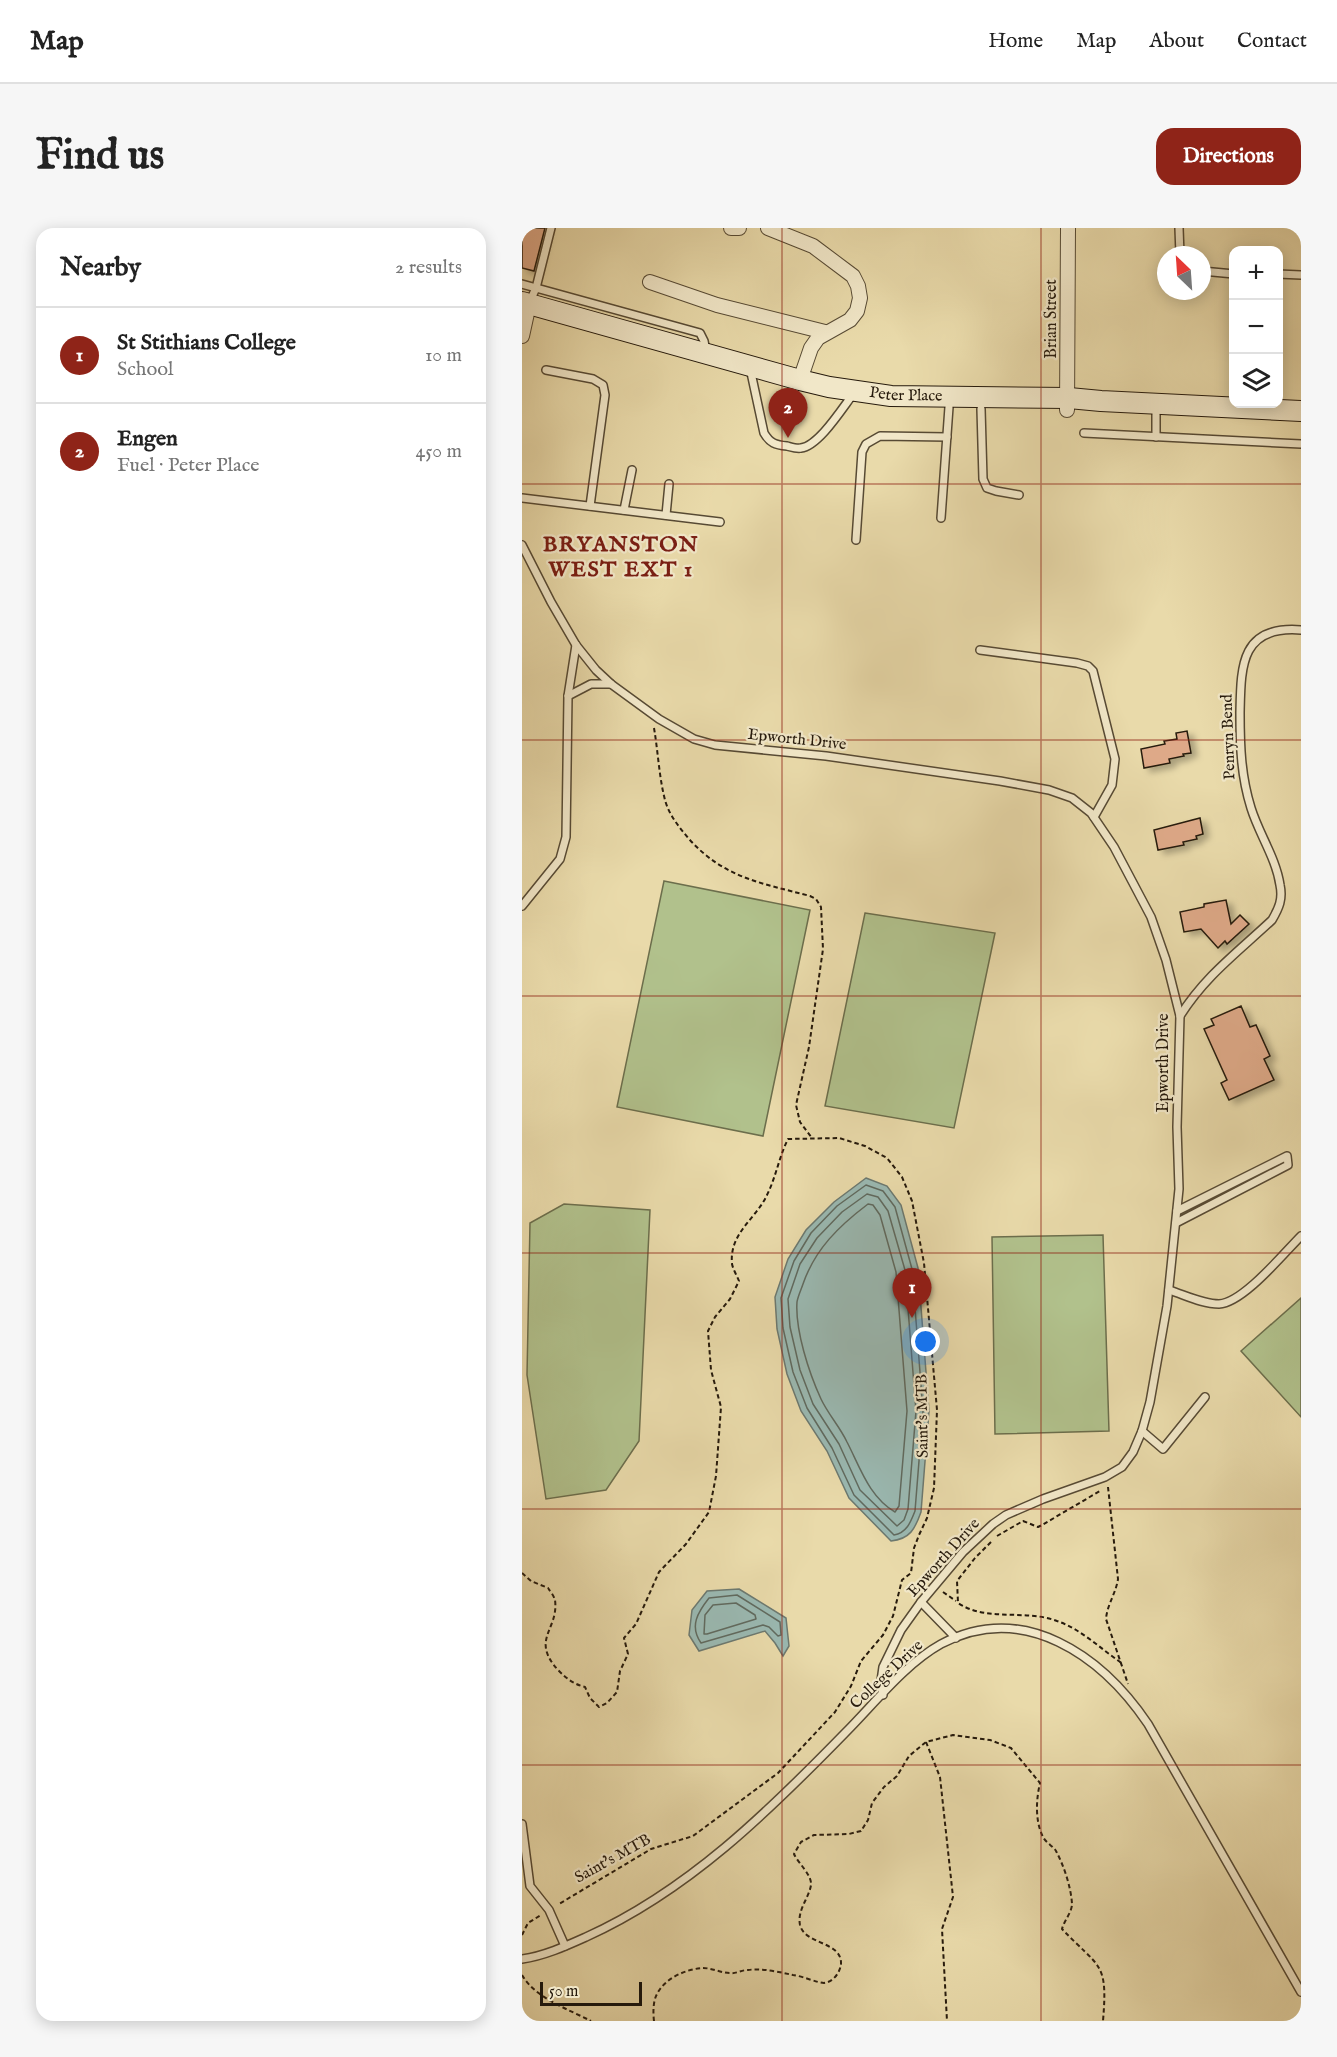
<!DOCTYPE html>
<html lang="en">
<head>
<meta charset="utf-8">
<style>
  body { margin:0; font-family:"IM FELL English",serif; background:#f6f6f6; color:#222 }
  .controls { position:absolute; right:18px; top:18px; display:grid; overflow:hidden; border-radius:12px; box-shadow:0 3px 15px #0003 }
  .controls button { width:54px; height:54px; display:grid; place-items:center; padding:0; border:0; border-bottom:2px solid #e0e0e0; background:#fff; color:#222; font:30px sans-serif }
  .compass { position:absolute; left:635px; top:18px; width:54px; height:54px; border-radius:50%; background:#fff; box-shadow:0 3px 15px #0003; rotate:335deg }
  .scale { position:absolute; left:18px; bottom:15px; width:102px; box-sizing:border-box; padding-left:6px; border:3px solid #261a0c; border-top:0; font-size:16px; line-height:21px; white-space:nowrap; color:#261a0c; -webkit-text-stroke:4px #f1e7c8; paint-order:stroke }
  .you { position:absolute; left:404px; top:1114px; width:21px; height:21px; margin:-15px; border:4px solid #fff; border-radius:50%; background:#1a73e8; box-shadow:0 0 0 9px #1a73e833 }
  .badge { display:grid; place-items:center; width:39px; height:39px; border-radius:50%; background:#8f2418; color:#fff; font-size:20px; font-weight:700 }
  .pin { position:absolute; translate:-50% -50px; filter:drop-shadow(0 2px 3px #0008) }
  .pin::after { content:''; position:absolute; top:32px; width:21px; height:18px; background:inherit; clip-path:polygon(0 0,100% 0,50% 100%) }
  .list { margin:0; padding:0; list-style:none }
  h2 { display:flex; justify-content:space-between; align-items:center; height:78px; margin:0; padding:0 24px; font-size:26px }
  h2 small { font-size:20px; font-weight:400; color:#767676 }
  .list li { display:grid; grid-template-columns:39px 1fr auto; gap:18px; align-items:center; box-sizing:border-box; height:96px; padding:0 24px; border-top:2px solid #e0e0e0 }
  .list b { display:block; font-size:22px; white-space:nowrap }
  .list p { margin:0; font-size:20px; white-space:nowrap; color:#767676 }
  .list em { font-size:20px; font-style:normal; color:#767676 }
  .icon { flex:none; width:33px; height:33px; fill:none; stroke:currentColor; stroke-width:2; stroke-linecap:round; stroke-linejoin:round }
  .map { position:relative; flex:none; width:779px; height:1793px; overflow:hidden; border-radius:18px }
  header { display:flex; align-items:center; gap:36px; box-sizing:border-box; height:84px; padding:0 30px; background:#fff; border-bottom:2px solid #e0e0e0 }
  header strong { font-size:28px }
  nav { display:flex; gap:33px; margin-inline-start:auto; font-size:21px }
  .intro { display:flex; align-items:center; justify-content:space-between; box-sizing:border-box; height:144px; padding:0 36px }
  h1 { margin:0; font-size:42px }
  .button { padding:15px 27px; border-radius:18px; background:#8f2418; color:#fff; font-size:21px; font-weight:700 }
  main { display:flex; gap:36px; padding:0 36px }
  aside { flex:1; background:#fff; border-radius:18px; box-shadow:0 3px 15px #0003 }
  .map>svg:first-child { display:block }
</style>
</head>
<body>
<header>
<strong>Map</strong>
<nav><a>Home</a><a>Map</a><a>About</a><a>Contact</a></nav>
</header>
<div class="intro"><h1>Find us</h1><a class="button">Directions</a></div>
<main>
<aside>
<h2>Nearby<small>2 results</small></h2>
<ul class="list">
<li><span class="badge">1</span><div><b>St Stithians College</b><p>School</p></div><em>10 m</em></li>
<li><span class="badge">2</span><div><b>Engen</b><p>Fuel · Peter Place</p></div><em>450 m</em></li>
</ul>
</aside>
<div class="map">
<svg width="779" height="1793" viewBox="0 0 779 1793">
  <defs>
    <filter id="shadow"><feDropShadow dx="6" dy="4" stdDeviation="3" flood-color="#0004"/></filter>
  </defs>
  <rect width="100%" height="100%" fill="#e9daaa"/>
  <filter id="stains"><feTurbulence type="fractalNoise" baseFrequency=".00333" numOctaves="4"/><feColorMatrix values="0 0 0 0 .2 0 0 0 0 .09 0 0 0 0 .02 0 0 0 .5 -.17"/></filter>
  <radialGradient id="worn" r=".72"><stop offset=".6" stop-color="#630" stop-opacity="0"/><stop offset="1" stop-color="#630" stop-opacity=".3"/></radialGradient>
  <g fill="#b1c18c" stroke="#6c6e4c" stroke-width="1.5">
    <path d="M 142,653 L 288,682 L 241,908 L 95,879 Z"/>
    <path d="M 343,685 L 473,705 L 432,900 L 303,878 Z"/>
    <path d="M 42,976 L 128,982 L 117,1213 L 84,1262 L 24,1271 L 5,1147 L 8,995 Z"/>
    <path d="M 581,1007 L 587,1203 L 473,1206 L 470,1009 Z"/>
    <path d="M 779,1070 L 779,1189 L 719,1123 Z"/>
  </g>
  <g fill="#9ab9b2" stroke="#6c7970" stroke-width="1.5">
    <path d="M 344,950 L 365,958 L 379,977 L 396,1040 L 407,1183 L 399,1284 C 393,1301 388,1311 369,1313 L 327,1270 L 305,1223 L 279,1183 L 265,1146 L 255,1101 L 253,1069 L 266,1031 L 284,1002 L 312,974 Z"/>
    <path d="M 217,1361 L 264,1390 L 267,1418 L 261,1428 L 253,1415 L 243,1403 L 177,1423 L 167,1407 L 170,1382 L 185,1363 Z"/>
  </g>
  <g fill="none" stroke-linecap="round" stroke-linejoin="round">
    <g stroke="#606a5f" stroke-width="1.5">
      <path d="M 344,957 L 361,963 L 373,979 L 390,1041 L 401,1183 L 393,1283 C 389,1293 385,1305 372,1307 L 332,1267 L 310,1220 L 285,1180 L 271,1144 L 261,1100 L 259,1070 L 272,1033 L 289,1005 L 315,978 Z"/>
      <path d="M 345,966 L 356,969 L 366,983 L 383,1042 L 394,1183 L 386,1281 L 382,1292 L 375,1298 L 338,1262 L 317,1216 L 291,1176 L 278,1142 L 268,1099 L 266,1071 L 278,1036 L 295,1010 L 320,984 Z"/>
      <path d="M 346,976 L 351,977 L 358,987 L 374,1044 L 385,1183 L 377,1278 L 373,1284 C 347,1269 338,1239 325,1214 C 318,1199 306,1186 299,1171 C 287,1145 273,1102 275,1074 C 276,1068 279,1062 281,1056 C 293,1021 317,998 346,976 Z"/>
      <path d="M 215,1367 L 258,1394 L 259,1407 L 256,1408 L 247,1399 L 241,1397 L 179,1415 C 167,1398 176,1384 187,1370 Z"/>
      <path d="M 214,1375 L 233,1387 L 234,1391 L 185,1406 L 182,1406 L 183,1387 L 191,1377 Z"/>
    </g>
  </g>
  <g fill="#dea988" stroke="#261a0c" stroke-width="1.5" filter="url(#shadow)">
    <path d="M 0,0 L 23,0 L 12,43 L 0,40 Z"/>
    <path d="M 665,503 L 669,525 L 661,526 L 662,528 L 647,531 L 648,535 L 622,540 L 619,521 L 643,516 L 642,513 L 655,511 L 654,505 Z"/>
    <path d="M 678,590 L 681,606 L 674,608 L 675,611 L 661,614 L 662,617 L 636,622 L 632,602 Z"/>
    <path d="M 704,672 L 709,696 L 718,687 L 727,696 L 705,716 L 703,713 L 696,720 L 679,701 L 662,704 L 658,684 L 682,679 L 682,676 Z"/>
    <path d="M 719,778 L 728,799 L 734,797 L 748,828 L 742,831 L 752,852 L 707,872 L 699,855 L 705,852 L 682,801 L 692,797 L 689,791 Z"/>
  </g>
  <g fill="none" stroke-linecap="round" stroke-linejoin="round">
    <g stroke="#574a34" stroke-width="10">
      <g id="service">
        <path d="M 657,0 L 658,27"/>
        <path d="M 680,43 L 712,46"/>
        <path d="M 756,46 L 779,47"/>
        <path d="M 0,56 L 178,105 L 182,113 L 184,123"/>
        <path d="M 7,75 L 14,60 L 29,0"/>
        <path d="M 228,140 L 242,205 C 248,215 253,217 265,218 C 269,219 275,221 279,220 C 297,218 321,179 332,165"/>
        <path d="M 24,142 L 71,151 L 81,157 L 83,167 L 68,278"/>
        <path d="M 459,181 L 461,251 L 465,260 L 474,263 L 497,267"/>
        <path d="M 562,205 L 779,216"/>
        <path d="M 634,209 L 634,185"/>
        <path d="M 0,270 L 198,294"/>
        <path d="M 102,282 L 110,242"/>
        <path d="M 144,287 L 147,256"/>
        <path d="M 419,290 L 427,179"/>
        <path d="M 334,312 L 340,224 L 344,216 L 358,208 L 425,209"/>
        <path d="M 0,317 L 29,374 L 54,417 L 74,442 L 89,456 L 137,491 L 172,511 L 193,517 L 304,528 L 478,553 L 527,562 L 550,570 L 569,585 L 592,619 L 629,689 L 644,732 L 658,788 L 655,899 L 657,961 L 645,1078 L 628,1174 L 620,1203 L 611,1224 L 600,1239 L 583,1249 L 521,1271 L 484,1287 L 471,1296 L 441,1324 L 399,1374 L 379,1402 L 361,1439 L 359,1453 L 361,1467"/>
        <path d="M 458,422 L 555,435 L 566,438 L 571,443 L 593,531 L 590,557 L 572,589"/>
        <path d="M 46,468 L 69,456 L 89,456"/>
        <path d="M 0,678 L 38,631 L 44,609 L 46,468 L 54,417"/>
        <path d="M 658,788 C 683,748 716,724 750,692 C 757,680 761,671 758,657 C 754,630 737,606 729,580 C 719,548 718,518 718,485 C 719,439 718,397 779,402"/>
        <path d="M 654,995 L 766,937 L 765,928 L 655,983"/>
        <path d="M 647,1062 C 663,1067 680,1076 697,1076 C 721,1075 761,1026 779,1008"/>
        <path d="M 620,1203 L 641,1221 L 683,1169"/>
        <path d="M 399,1374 L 434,1410"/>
        <path d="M 0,1596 L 8,1658 L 27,1682 L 43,1718"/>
        <path d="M 0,1731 C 22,1728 44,1718 64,1709 C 166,1663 246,1584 323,1505 C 352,1476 383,1436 419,1416 C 502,1372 580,1428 626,1496 L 779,1764"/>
      </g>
    </g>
    <g stroke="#574a34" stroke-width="16">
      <g id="minor">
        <path d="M 209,0 L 217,0"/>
        <path d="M 246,0 L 291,18 L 331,48 L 336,58 L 338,70 L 335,83 L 328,92 L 296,110 L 289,120 L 278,152"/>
        <path d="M 128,54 L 195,77 L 303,104"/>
        <path d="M 0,108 L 7,76"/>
        <path d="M 545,182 L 546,0"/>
      </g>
    </g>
    <g stroke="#261a0c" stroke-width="22">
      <g id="secondary">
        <path id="s1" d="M 0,74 L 278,152 L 307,159 L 369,168 L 547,170 L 579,173 L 779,183"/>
      </g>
    </g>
    <g stroke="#261a0c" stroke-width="2" stroke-dasharray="4.5 3" stroke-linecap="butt">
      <path d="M 132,500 C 136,523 137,549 143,572 C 147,587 157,599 167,611 C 202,650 239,655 288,668 L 294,671 L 299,679 L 301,721 L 287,819 L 274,877 L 278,894 L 290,910"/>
      <path d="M 586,1259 L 596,1351 C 594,1365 585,1377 584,1391 L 606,1456"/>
      <path d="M 475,1308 L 501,1293 L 516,1299 L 520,1297 L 578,1263"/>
      <path d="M 469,1314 L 453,1330 L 435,1353 L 436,1375 C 464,1394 504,1381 535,1393 C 559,1401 580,1422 601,1436"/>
      <path d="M 0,1345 L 9,1353 L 26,1360 C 28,1363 32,1368 33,1372 C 37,1402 8,1411 36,1442 C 44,1450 51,1456 63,1459 L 68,1470 L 77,1479 L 85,1475 L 95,1464 L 98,1443 L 106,1426 L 102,1410 L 114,1396 L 137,1344 L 164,1316 L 187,1284 L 194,1248 L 199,1179 L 189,1142 L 186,1103 L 193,1089 L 208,1071 L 217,1053 C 215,1048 211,1041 210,1036 C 207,1005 234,991 245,967 C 254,949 257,929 266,911 L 317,910 L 343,918 L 365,930 L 380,949 L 390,973 L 402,1035 L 415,1182 L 412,1260 L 405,1290 L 397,1307 L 392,1320 L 389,1345 L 380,1352 L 371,1388 L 361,1407 L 339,1433 L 329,1458 L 313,1484 L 256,1545 L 171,1608 L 129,1621 L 37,1676"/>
      <path d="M 421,1364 L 434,1373"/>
      <path d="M 404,1514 L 418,1549 L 431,1669 L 420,1701 L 425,1793"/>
      <path d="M 0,1707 L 6,1695 L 19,1687"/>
      <path d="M 0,1747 C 13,1770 46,1781 69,1793"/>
      <path d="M 132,1793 C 131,1785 131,1773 135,1766 C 143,1750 164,1741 181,1740 C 190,1740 199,1745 208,1745 C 214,1746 219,1742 226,1742 C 240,1740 257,1744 271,1747 C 280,1748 296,1755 302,1755 C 311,1754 318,1745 319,1736 C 320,1713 283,1717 278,1697 C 275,1682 287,1670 289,1657 C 290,1647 276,1635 272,1626 L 279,1614 L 292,1607 L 327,1606 L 339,1603 L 346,1592 L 350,1575 L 362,1559 L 375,1548 L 387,1528 L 404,1514 L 431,1507 L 468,1512 L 489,1520 L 518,1555 C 514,1572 513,1593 521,1609 C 524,1615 531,1618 534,1623 C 542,1638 549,1659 550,1676 C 550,1684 542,1693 540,1701 C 578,1741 586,1733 581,1793"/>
    </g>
    <use href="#service" stroke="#f1e7c8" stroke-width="7"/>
    <use href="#minor" stroke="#f1e7c8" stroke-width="14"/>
    <use href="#secondary" stroke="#f1e7c8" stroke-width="20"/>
  </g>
  <path fill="none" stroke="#8f2418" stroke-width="1.5" stroke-opacity="0.55" d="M 260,0 L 260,1793M 519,0 L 519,1793M 0,256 L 779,256M 0,512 L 779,512M 0,768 L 779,768M 0,1025 L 779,1025M 0,1281 L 779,1281M 0,1537 L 779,1537"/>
  <g text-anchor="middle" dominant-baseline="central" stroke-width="4.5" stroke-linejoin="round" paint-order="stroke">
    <g font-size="16" fill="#261a0c" stroke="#f1e7c8">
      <text transform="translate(530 91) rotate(-90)">Brian Street</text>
      <text stroke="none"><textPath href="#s1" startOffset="396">Peter Place</textPath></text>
      <text transform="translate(707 509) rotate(-92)">Penryn Bend</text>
      <text transform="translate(275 512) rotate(6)">Epworth Drive</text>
      <text transform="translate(642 835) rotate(-90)">Epworth Drive</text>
      <text transform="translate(401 1188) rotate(-91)">Saint's MTB</text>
      <text transform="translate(422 1330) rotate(-48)">Epworth Drive</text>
      <text transform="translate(365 1447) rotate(-43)">College Drive</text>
      <text transform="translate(91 1631) rotate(-29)">Saint's MTB</text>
    </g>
    <g font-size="22" font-weight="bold" letter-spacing="1.5" fill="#7a1f14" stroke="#f1e7c8">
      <text x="99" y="317">BRYANSTON<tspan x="99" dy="25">WEST EXT 1</tspan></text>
    </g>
  </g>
  <rect width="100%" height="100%" filter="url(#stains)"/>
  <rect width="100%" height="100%" fill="url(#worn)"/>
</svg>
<div class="controls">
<button>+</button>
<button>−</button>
<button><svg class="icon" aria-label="layers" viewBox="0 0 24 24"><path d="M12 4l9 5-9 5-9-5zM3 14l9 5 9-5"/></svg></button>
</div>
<svg class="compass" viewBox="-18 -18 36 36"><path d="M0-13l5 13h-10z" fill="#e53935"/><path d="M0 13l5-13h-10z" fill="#767676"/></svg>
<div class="scale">50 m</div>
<div class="you"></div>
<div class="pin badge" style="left:390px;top:1090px">1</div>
<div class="pin badge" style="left:266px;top:210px">2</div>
</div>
</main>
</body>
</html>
